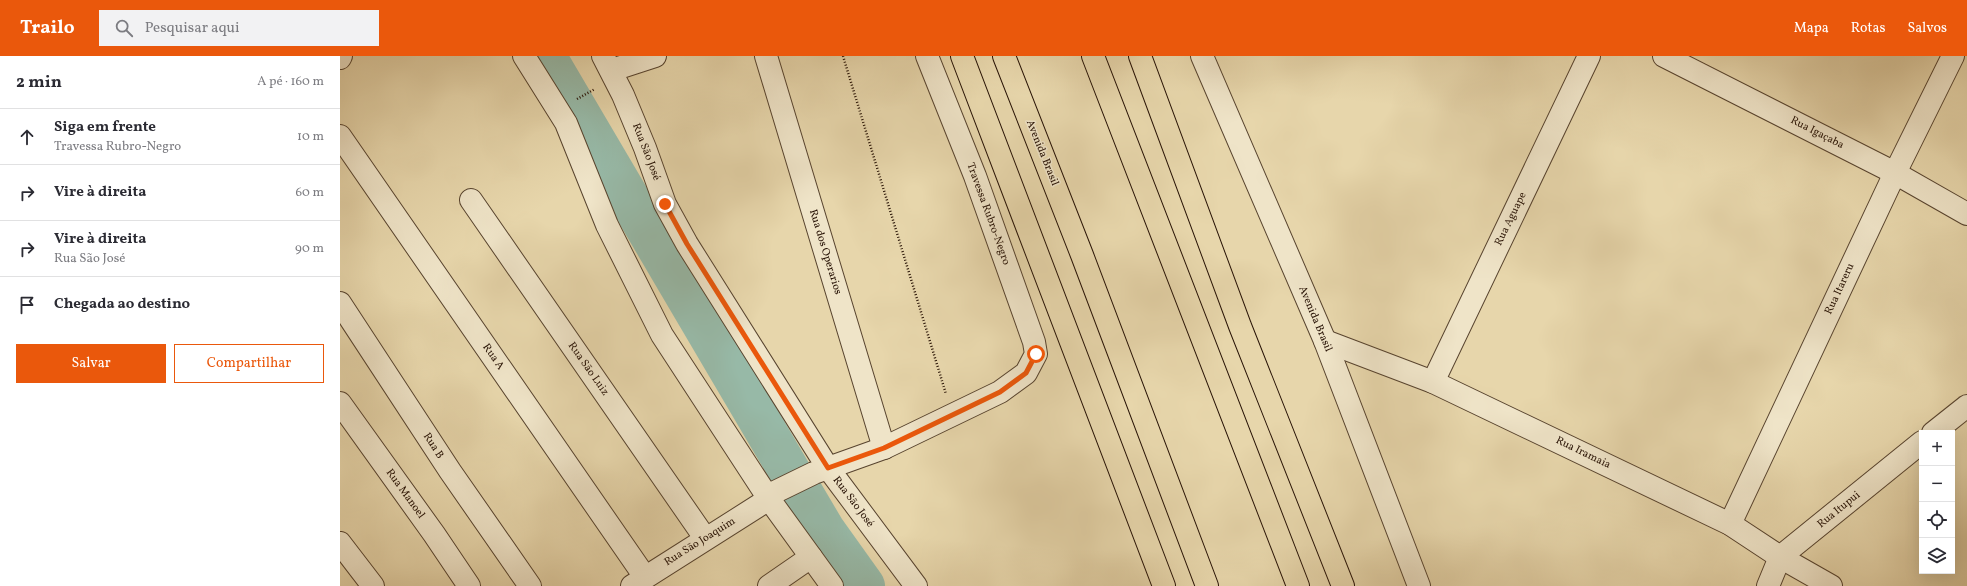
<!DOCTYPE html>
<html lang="pt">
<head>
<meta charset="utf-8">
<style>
  body { margin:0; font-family:Vollkorn,serif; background:#f2f2f3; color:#2b2b33 }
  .controls { position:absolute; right:12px; bottom:12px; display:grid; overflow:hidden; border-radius:0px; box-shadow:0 4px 16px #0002 }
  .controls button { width:36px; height:36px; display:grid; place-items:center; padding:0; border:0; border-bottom:1px solid #e1e1e2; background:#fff; color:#2b2b33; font:20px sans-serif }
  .stop { position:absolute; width:12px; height:12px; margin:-9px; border:3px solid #ea580c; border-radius:50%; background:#fff }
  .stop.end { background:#ea580c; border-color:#fff; box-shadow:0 1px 4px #0008 }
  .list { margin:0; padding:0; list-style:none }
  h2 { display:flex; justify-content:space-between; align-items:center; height:52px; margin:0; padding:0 16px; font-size:17px }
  h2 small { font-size:13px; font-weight:400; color:#7c7c81 }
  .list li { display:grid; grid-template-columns:26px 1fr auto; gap:12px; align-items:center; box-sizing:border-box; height:56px; padding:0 16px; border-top:1px solid #e1e1e2 }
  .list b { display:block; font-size:15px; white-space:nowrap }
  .list p { margin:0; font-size:13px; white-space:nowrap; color:#7c7c81 }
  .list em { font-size:13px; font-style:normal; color:#7c7c81 }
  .actions { display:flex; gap:8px; padding:12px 16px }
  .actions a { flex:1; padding:9px 0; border:1px solid #ea580c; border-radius:0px; text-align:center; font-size:14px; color:#ea580c }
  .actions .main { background:#ea580c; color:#fff }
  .icon { flex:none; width:22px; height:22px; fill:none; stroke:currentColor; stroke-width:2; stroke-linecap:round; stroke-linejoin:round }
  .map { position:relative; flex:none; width:1627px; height:530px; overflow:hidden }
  header { display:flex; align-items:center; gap:24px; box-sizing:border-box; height:56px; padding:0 20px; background:#ea580c; color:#fff }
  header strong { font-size:19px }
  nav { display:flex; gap:22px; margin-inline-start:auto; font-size:14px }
  .search { width:280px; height:36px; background:#f2f2f3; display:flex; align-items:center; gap:10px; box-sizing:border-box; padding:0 14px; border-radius:0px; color:#7c7c81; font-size:15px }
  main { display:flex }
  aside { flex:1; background:#fff }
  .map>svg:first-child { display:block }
</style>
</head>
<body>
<header>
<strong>Trailo</strong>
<div class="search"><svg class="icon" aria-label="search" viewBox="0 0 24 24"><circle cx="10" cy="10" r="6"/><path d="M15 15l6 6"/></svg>Pesquisar aqui</div>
<nav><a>Mapa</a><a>Rotas</a><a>Salvos</a></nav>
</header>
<main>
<aside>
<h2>2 min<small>A pé · 160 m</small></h2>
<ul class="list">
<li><svg class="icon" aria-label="ahead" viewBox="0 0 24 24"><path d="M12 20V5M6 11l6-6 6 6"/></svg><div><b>Siga em frente</b><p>Travessa Rubro-Negro</p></div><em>10 m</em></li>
<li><svg class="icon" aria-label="right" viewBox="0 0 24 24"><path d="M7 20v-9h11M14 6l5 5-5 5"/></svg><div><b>Vire à direita</b></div><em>60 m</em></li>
<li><svg class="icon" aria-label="right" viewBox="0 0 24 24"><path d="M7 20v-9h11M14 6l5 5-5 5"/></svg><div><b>Vire à direita</b><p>Rua São José</p></div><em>90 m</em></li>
<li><svg class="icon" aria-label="arrive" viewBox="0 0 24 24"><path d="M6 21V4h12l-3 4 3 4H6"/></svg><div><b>Chegada ao destino</b></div></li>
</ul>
<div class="actions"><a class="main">Salvar</a><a>Compartilhar</a></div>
</aside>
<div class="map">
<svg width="1627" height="530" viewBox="0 0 1627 530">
  <rect width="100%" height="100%" fill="#e7d6ab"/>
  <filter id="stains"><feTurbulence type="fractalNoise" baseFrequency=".005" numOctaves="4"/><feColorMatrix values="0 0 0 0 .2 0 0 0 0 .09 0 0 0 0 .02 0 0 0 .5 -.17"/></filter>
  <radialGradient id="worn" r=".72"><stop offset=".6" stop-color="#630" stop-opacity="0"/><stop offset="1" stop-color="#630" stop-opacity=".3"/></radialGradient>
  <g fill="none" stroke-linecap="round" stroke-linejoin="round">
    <path stroke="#97b9a7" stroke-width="42" d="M 205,0 L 484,474 L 524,530"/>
    <g stroke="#58442f" stroke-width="24">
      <g id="minor">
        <path d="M 184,0 L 226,67 L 267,169 L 322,279 L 429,443 L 492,530"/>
        <path d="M 263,0 L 283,39 L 305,92 L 325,148 L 347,188 L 488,412 L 576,530"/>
        <path d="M 426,0 L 544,392"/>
        <path d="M 862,0 L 985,285 L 1079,530"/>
        <path d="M 1324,0 L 1555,117 L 1627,158"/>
        <path d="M 0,2 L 1,0"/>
        <path d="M 272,14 L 315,0"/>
        <path d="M 0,80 L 305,521"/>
        <path d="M 131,144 L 365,482"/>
        <path d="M 0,247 L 110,415 L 190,530"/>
        <path d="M 985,285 L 1093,326 L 1390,468 L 1440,501 L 1491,530"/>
        <path d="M 1093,326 L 1249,0"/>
        <path d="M 0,347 L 94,478 L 129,530"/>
        <path d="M 1593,377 L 1627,350"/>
        <path d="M 435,436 L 474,417 L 544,392 L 660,336 L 686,317 L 696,298 L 694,286 L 635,120 L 587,0"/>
        <path d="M 1390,468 L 1555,117 L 1613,0"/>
        <path d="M 0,487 L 33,530"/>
        <path d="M 292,530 L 429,443"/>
        <path d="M 429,530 L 471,501"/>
        <path d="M 1428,530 L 1440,501 L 1582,386"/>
      </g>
    </g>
    <g stroke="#281306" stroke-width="24">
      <g id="highway">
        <path d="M 622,0 L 824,530"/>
        <path d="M 664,0 L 742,199 L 867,530"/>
        <path d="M 753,0 L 958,530"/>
        <path d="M 800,0 L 900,270 L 1003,530"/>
      </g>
    </g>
    <g stroke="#281306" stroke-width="2.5" stroke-dasharray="1 2" stroke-linecap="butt">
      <path d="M 503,0 L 606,338"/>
      <path d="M 237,43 L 255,33"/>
    </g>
    <use href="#minor" stroke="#efe4c8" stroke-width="22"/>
    <use href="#highway" stroke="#e7d6ab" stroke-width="22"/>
  </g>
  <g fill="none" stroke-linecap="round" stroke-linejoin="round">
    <path stroke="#ea580c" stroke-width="5" d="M 325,148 L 347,188 L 488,412 L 544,392 L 660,336 L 686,317 L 696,298"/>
  </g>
  <g text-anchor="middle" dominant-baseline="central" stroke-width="3" stroke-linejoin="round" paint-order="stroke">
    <g font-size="11" fill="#281306" stroke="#efe4c8">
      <text transform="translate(1477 77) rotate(27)">Rua Igaçaba</text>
      <text transform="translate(306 96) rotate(69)">Rua São José</text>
      <text transform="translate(702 97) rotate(68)">Avenida Brasil</text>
      <text transform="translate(648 158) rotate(70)">Travessa Rubro-Negro</text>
      <text transform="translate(1171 163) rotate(-64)">Rua Aguape</text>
      <text transform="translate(485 196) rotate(73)">Rua dos Operarios</text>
      <text transform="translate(1500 233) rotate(-65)">Rua Itareru</text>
      <text transform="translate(975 263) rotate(67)">Avenida Brasil</text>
      <text transform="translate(153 301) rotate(55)">Rua A</text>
      <text transform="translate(248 313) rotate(55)">Rua São Luiz</text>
      <text transform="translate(93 390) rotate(57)">Rua B</text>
      <text transform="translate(1243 397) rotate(26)">Rua Iramaia</text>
      <text transform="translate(65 438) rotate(54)">Rua Manoel</text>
      <text transform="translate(513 446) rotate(53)">Rua São José</text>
      <text transform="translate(1499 454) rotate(-39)">Rua Itupui</text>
      <text transform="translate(360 486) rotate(-32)">Rua São Joaquim</text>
    </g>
  </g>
  <rect width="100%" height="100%" filter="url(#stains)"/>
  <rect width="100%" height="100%" fill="url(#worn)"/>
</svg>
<div class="controls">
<button>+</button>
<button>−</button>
<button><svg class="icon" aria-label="locate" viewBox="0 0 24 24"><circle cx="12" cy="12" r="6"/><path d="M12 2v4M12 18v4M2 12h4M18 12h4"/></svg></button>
<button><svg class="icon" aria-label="layers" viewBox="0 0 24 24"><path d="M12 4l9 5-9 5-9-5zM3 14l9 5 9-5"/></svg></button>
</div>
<div class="stop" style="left:696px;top:298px"></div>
<div class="stop end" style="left:325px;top:148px"></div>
</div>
</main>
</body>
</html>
